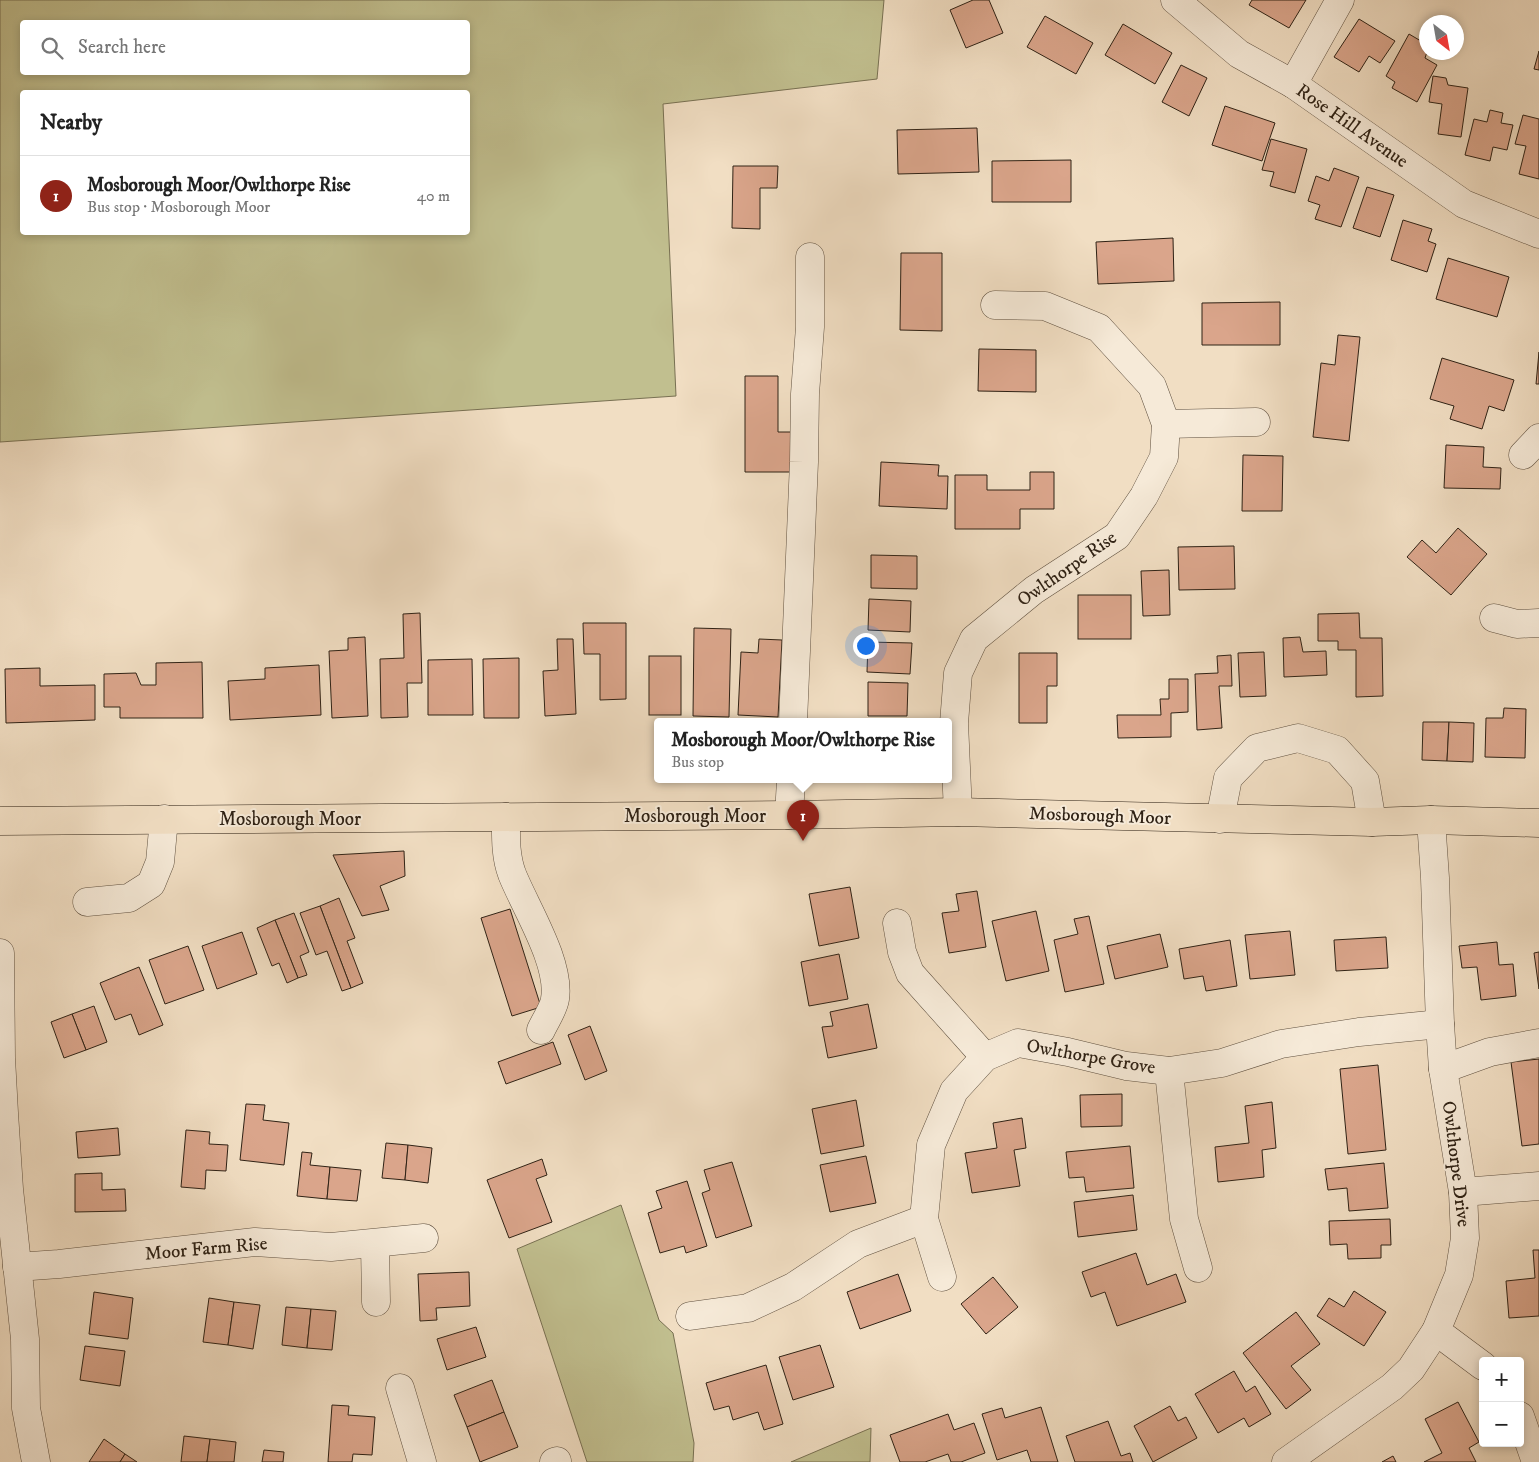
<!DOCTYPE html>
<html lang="en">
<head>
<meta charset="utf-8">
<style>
  body { margin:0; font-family:"IM FELL DW Pica",serif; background:#f2f2f2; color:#222 }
  .controls { position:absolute; right:15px; bottom:15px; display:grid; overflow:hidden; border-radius:5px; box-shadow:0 2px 8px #0003 }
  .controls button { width:45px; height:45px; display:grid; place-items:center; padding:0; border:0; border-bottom:1px solid #e0e0e0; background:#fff; color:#222; font:25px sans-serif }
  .compass { position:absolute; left:1419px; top:15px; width:45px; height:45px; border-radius:50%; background:#fff; box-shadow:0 2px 8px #0003; rotate:149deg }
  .you { position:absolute; left:865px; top:645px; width:18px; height:18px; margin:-12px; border:4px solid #fff; border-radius:50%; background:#1a73e8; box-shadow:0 0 0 8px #1a73e833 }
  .badge { display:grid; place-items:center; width:32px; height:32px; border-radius:50%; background:#8f2418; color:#fff; font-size:16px; font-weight:700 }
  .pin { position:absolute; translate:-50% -41px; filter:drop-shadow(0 1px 2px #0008) }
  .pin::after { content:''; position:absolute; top:26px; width:18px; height:15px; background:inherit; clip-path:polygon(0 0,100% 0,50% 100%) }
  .popup { position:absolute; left:654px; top:718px; width:298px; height:65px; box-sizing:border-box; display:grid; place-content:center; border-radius:5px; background:#fff; filter:drop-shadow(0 1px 4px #0005); font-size:16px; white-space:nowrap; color:#767676 }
  .popup b { font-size:19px; color:#222 }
  .popup::after { content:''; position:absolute; left:50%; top:100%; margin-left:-10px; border:10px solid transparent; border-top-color:#fff }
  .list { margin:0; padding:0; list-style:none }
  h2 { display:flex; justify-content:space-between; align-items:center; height:65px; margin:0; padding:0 20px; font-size:21px }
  h2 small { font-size:16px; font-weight:400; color:#767676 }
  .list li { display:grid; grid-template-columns:32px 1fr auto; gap:15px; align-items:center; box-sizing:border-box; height:80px; padding:0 20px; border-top:1px solid #e0e0e0 }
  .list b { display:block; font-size:19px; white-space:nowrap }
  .list p { margin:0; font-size:16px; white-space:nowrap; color:#767676 }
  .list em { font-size:16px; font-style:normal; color:#767676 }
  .icon { flex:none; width:28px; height:28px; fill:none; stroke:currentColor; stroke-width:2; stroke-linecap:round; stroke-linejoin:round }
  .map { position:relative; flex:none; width:1539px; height:1462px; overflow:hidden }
  .search { position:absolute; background:#fff; box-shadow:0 2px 8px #0003; left:20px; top:20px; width:450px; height:55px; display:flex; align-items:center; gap:12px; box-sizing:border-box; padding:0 18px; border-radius:5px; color:#767676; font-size:19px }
  .panel { position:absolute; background:#fff; box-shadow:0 2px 8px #0003; left:20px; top:90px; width:450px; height:145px; border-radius:5px }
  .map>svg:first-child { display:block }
</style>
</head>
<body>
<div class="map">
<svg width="1539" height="1462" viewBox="0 0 1539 1462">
  <rect width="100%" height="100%" fill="#f1dec3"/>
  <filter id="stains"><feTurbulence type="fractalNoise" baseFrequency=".004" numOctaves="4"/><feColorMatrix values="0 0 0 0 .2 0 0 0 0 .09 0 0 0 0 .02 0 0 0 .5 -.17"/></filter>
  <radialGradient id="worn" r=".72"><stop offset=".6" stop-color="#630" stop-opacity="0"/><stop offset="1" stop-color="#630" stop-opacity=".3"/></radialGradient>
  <g fill="#c1bf8f" stroke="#787052" fill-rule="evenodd">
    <path d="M 0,0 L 884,0 L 877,79 L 663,104 L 676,396 L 0,442 ZM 22,22 L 468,22 L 468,72 L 22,72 ZM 468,92 L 468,232 L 22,232 L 22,92 Z"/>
    <path d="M 621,1205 L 659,1320 L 673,1333 L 694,1443 L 693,1462 L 587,1462 L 517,1249 Z"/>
    <path d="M 871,1428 L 870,1462 L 791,1462 Z"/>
  </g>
  <g fill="#daa58b" stroke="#2f2215">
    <path d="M 973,0 L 989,0 L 1003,33 L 966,48 L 950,10 Z"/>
    <path d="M 1252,0 L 1306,0 L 1289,28 L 1249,5 Z"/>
    <path d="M 1045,16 L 1093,43 L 1076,74 L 1027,47 Z"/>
    <path d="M 1359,19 L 1395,41 L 1380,63 L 1369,56 L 1359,72 L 1334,57 Z"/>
    <path d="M 1123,24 L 1172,53 L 1155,84 L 1105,55 Z"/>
    <path d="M 1409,34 L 1426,44 L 1427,52 L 1425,58 L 1437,65 L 1417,102 L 1392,88 L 1395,82 L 1386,76 Z"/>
    <path d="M 1539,51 L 1539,70 L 1534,69 Z"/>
    <path d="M 1181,65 L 1207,78 L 1189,116 L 1162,102 Z"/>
    <path d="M 1433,76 L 1446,78 L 1448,85 L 1468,88 L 1461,137 L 1438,134 L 1442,104 L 1429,102 Z"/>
    <path d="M 1225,106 L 1275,123 L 1262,161 L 1212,145 Z"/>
    <path d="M 1490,110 L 1503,113 L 1501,123 L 1513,125 L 1507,150 L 1493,147 L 1490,161 L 1465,155 L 1474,119 L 1487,122 Z"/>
    <path d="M 1523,115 L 1539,119 L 1539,179 L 1519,174 L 1526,146 L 1515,144 Z"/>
    <path d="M 977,128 L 979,172 L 898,174 L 897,130 Z"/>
    <path d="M 1271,139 L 1307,149 L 1295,193 L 1270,186 L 1274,172 L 1262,170 Z"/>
    <path d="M 1071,160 L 1071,202 L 992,202 L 992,161 Z"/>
    <path d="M 733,166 L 778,166 L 777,188 L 760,188 L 760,229 L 732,228 Z"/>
    <path d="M 1334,168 L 1359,177 L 1341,227 L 1315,219 L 1320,205 L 1308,201 L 1316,176 L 1329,181 Z"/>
    <path d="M 1367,187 L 1394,195 L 1380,237 L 1353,228 Z"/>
    <path d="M 1403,220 L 1432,229 L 1428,241 L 1436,244 L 1427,272 L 1391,260 Z"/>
    <path d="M 1173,238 L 1174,281 L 1098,284 L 1096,242 Z"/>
    <path d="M 901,253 L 942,253 L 942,331 L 900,330 Z"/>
    <path d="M 1448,258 L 1509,277 L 1497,317 L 1436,299 Z"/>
    <path d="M 1280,302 L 1280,345 L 1202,345 L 1202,303 Z"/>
    <path d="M 1338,335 L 1360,337 L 1349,441 L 1313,437 L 1321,363 L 1335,365 Z"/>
    <path d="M 979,349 L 1036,350 L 1036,392 L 978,391 Z"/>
    <path d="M 1539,352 L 1539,384 L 1536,384 Z"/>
    <path d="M 1442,358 L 1514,380 L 1504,411 L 1489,406 L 1482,429 L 1450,419 L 1454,406 L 1430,399 Z"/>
    <path d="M 745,376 L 778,376 L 778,432 L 793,432 L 793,472 L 745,472 Z"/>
    <path d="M 1446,445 L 1484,447 L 1483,467 L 1501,468 L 1500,489 L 1444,488 Z"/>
    <path d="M 1243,455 L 1283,456 L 1282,511 L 1242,511 Z"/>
    <path d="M 881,462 L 939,465 L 938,476 L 948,476 L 947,509 L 879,506 Z"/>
    <path d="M 1030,472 L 1054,472 L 1054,509 L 1020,509 L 1020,529 L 955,529 L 955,475 L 987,475 L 987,490 L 1030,490 Z"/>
    <path d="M 1458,528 L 1487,554 L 1451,595 L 1407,557 L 1422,540 L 1436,553 Z"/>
    <path d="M 1234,546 L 1235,589 L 1179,590 L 1178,547 Z"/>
    <path d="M 871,555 L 917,556 L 917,589 L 871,588 Z"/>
    <path d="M 1169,570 L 1170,615 L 1143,616 L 1141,571 Z"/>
    <rect x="1078" y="595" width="53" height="44"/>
    <path d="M 869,599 L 911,601 L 910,632 L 868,630 Z"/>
    <path d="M 420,613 L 422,683 L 407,683 L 408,717 L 381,718 L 380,659 L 404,658 L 403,614 Z"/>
    <path d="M 1359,613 L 1360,638 L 1382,638 L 1383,696 L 1356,697 L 1356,650 L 1338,650 L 1338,641 L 1318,641 L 1318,614 Z"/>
    <path d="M 583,623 L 626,623 L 626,699 L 600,700 L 600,654 L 584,654 Z"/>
    <path d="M 694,628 L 731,629 L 729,717 L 693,716 Z"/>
    <path d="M 365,637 L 368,716 L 332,718 L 329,651 L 348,650 L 348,638 Z"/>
    <path d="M 1300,637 L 1303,652 L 1326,651 L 1327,675 L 1284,677 L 1283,638 Z"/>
    <path d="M 557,639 L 573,639 L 576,714 L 545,716 L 543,671 L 558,670 Z"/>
    <path d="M 759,639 L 782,640 L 778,717 L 738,715 L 741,652 L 758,653 Z"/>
    <path d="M 868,642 L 912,643 L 910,674 L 867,672 Z"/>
    <path d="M 1264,652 L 1266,696 L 1240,697 L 1238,653 Z"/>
    <path d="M 1019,653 L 1057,653 L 1057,686 L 1047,686 L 1047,723 L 1019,723 Z"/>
    <path d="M 1231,655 L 1232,686 L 1219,686 L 1222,728 L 1197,730 L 1195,674 L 1218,673 L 1217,656 Z"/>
    <rect x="649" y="656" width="32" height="59"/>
    <path d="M 519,658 L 519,718 L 484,718 L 483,659 Z"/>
    <path d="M 472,659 L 473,715 L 428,715 L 428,660 Z"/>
    <path d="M 202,662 L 203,718 L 120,718 L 120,707 L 104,707 L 104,674 L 136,673 L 141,685 L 156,685 L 156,663 Z"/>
    <path d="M 319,665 L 321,715 L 230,720 L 228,681 L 265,679 L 265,668 Z"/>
    <path d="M 40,668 L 40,686 L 95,685 L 95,720 L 6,723 L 5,669 Z"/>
    <path d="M 1169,679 L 1188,679 L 1188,712 L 1171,713 L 1171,737 L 1118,738 L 1117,715 L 1161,715 L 1160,699 L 1169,699 Z"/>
    <path d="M 868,682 L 908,683 L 907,716 L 868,716 Z"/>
    <path d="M 1504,708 L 1526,709 L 1525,758 L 1485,757 L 1486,718 L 1503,718 Z"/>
    <path d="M 1423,722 L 1449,722 L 1447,761 L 1422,760 Z"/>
    <path d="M 1449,722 L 1474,723 L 1473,762 L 1447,761 Z"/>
    <path d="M 404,851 L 405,876 L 380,886 L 389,910 L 362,916 L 333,855 Z"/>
    <path d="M 850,887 L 859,938 L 819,946 L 809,894 Z"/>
    <path d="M 977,891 L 986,947 L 949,953 L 942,913 L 959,911 L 956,894 Z"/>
    <path d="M 339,898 L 355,938 L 347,941 L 363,983 L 351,988 L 320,906 Z"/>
    <path d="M 320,906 L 351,988 L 342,991 L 327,951 L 316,955 L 300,913 Z"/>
    <path d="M 510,909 L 541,1007 L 512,1016 L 481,918 Z"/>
    <path d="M 1036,911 L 1049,971 L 1006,981 L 992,921 Z"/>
    <path d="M 294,913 L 309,952 L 300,956 L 307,975 L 298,978 L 275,920 Z"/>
    <path d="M 1089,916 L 1104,984 L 1065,992 L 1054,940 L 1078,934 L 1074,919 Z"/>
    <path d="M 275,920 L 298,978 L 287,983 L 279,963 L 272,966 L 257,928 Z"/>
    <path d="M 1290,931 L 1295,975 L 1250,979 L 1245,935 Z"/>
    <path d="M 242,932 L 257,974 L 217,989 L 202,946 Z"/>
    <path d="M 1160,934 L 1168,967 L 1115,979 L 1107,946 Z"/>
    <path d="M 1386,937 L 1388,968 L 1336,971 L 1334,940 Z"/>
    <path d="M 1230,940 L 1237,986 L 1206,991 L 1203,976 L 1184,979 L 1179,949 Z"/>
    <path d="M 1497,942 L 1499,965 L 1513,964 L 1516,996 L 1481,1000 L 1477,967 L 1462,968 L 1459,946 Z"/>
    <path d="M 188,946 L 204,990 L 165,1004 L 149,960 Z"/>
    <path d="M 1539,952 L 1539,989 L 1534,953 Z"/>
    <path d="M 839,954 L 848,999 L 809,1006 L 801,962 Z"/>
    <path d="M 139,967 L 163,1025 L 139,1035 L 131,1014 L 115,1020 L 100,983 Z"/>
    <path d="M 868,1004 L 877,1048 L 828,1058 L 822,1027 L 833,1026 L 830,1012 Z"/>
    <path d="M 94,1006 L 107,1042 L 86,1050 L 72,1014 Z"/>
    <path d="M 72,1014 L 86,1050 L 64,1058 L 51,1022 Z"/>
    <path d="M 590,1026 L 607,1071 L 585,1080 L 568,1035 Z"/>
    <path d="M 553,1042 L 561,1064 L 506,1084 L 498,1062 Z"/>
    <path d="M 1539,1059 L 1539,1144 L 1522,1146 L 1511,1062 Z"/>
    <path d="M 1378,1065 L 1386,1150 L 1348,1154 L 1340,1069 Z"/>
    <path d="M 1122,1094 L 1122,1126 L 1081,1127 L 1080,1095 Z"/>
    <path d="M 856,1100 L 864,1146 L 821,1154 L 812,1109 Z"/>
    <path d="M 1272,1102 L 1276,1148 L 1262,1150 L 1264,1177 L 1218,1182 L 1215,1147 L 1249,1143 L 1245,1106 Z"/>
    <path d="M 246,1104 L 265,1105 L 263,1120 L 289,1123 L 284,1165 L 240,1160 Z"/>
    <path d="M 1022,1118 L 1026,1148 L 1014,1150 L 1020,1186 L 972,1193 L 965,1153 L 997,1148 L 993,1123 Z"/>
    <path d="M 118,1128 L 120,1155 L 78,1158 L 76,1132 Z"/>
    <path d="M 186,1130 L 210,1132 L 209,1144 L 228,1145 L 226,1171 L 206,1170 L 205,1189 L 181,1187 Z"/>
    <path d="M 386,1143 L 408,1145 L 405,1180 L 382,1178 Z"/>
    <path d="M 408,1145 L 432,1148 L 428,1183 L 405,1180 Z"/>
    <path d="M 1130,1146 L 1134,1188 L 1086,1192 L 1084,1177 L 1069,1178 L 1066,1152 Z"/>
    <path d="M 302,1152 L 312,1153 L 310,1165 L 330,1167 L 327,1199 L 297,1196 Z"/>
    <path d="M 866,1156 L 876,1203 L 830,1212 L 820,1165 Z"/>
    <path d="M 542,1159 L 547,1175 L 536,1179 L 552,1222 L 509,1238 L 487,1180 Z"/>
    <path d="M 732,1162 L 752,1226 L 716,1238 L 702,1193 L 710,1190 L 704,1170 Z"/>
    <path d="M 1384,1163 L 1388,1208 L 1349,1211 L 1347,1188 L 1328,1190 L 1325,1169 Z"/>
    <path d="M 330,1167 L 361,1170 L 357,1201 L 327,1199 Z"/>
    <path d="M 102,1173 L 102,1190 L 125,1189 L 126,1211 L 75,1212 L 75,1174 Z"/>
    <path d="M 687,1181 L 707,1246 L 686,1253 L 684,1246 L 660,1253 L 648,1213 L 662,1208 L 656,1191 Z"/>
    <path d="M 1133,1195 L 1137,1230 L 1078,1237 L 1074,1202 Z"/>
    <path d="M 1390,1219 L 1391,1245 L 1381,1245 L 1381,1258 L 1348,1259 L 1347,1244 L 1330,1245 L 1329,1221 Z"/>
    <path d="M 1533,1250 L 1539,1250 L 1539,1316 L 1509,1318 L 1506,1281 L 1535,1278 Z"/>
    <path d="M 1136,1253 L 1147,1285 L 1176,1274 L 1186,1302 L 1117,1326 L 1105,1292 L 1091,1297 L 1082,1272 Z"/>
    <path d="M 469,1272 L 470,1306 L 436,1308 L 437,1320 L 420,1321 L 418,1274 Z"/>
    <path d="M 898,1274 L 911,1311 L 860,1329 L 847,1292 Z"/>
    <path d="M 993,1277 L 1018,1307 L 986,1334 L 961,1304 Z"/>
    <path d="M 1354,1291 L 1386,1312 L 1364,1346 L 1317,1316 L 1329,1298 L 1344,1307 Z"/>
    <path d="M 94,1292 L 133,1298 L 128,1339 L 89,1334 Z"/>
    <path d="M 209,1298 L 234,1302 L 228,1345 L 203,1342 Z"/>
    <path d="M 234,1302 L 260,1305 L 253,1349 L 228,1345 Z"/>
    <path d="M 286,1307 L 311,1309 L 307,1348 L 282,1345 Z"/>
    <path d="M 311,1309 L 336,1311 L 332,1350 L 307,1348 Z"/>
    <path d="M 1296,1312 L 1320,1344 L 1291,1366 L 1311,1390 L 1286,1409 L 1243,1353 Z"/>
    <path d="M 476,1327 L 486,1357 L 447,1370 L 437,1339 Z"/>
    <path d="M 820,1345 L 834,1387 L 793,1400 L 779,1357 Z"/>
    <path d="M 85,1346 L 125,1351 L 120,1386 L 80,1380 Z"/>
    <path d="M 766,1365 L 783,1424 L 764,1430 L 758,1412 L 733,1420 L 729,1406 L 714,1410 L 706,1383 Z"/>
    <path d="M 1234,1371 L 1246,1392 L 1255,1386 L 1271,1414 L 1249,1427 L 1244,1418 L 1218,1433 L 1195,1394 Z"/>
    <path d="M 492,1380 L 504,1412 L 467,1427 L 454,1395 Z"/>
    <path d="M 1458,1402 L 1479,1442 L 1469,1448 L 1476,1462 L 1424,1462 L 1442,1453 L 1425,1419 Z"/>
    <path d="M 332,1405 L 349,1406 L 348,1415 L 375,1417 L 372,1455 L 353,1454 L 352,1462 L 328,1462 Z"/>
    <path d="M 1170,1406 L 1178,1421 L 1186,1417 L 1197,1438 L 1153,1462 L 1134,1426 Z"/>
    <path d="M 1041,1407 L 1058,1462 L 1031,1462 L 1027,1450 L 997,1460 L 982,1414 L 1002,1408 L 1005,1418 Z"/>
    <path d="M 504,1412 L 518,1447 L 480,1462 L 467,1427 Z"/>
    <path d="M 948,1414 L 954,1430 L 974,1423 L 985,1453 L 961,1462 L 951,1462 L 948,1454 L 925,1462 L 900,1462 L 890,1435 Z"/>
    <path d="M 1108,1421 L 1121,1456 L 1130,1453 L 1133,1462 L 1075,1462 L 1066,1436 Z"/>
    <path d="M 184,1436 L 210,1439 L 207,1462 L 181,1462 Z"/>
    <path d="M 104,1439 L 125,1454 L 120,1462 L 89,1462 Z"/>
    <path d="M 210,1439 L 236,1442 L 234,1462 L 207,1462 Z"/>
    <path d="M 264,1450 L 284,1452 L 283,1462 L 262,1462 Z"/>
    <path d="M 125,1454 L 137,1462 L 120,1462 Z"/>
    <path d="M 1393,1456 L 1396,1462 L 1382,1462 Z"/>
  </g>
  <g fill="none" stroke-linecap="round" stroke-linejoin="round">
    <g stroke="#605140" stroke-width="29">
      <g id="minor">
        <path d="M 1175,0 L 1239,54 L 1293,84 L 1464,204 L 1539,234"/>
        <path d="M 1293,84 L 1340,0"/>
        <path d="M 1166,424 L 1256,422"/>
        <path d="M 1523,455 L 1539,438"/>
        <path d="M 1494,618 L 1517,624 L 1539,623"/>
        <path d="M 793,722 L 804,462 L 805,394 L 810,327 L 810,257"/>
        <path d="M 958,812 L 954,723 L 958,673 L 974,639 L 1034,590 L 1117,536 L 1144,496 L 1164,457 L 1166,424 L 1152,386 L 1099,328 L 1045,306 L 995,305"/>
        <path d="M 789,815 L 791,780"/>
        <path d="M 506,817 C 506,836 505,855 512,874 C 525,907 561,963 555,999 C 554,1008 545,1021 541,1030"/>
        <path d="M 1220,819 L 1228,778 L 1257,748 L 1298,738 L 1337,750 L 1365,781 L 1372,822"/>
        <path d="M 87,902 L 129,898 L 151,884 L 160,862 L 164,819"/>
        <path d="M 897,923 L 902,952 L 910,973 L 985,1057"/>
        <path d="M 0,953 L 1,1058 L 4,1113 L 9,1189 L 25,1339 L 26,1408 L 36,1462"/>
        <path d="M 1443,1069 L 1490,1052 L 1539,1043"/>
        <path d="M 1169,1071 L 1184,1219 L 1198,1268"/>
        <path d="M 1463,1192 L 1539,1186"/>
        <path d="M 375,1244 L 376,1302"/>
        <path d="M 17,1267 L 59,1264 L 255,1242 L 331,1247 L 424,1238"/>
        <path d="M 942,1277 L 924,1219 L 931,1145 L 954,1091 L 985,1057 L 1018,1043 L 1068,1052 L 1126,1066 L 1169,1071 L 1222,1063 L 1281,1044 L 1359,1032 L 1440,1024"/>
        <path d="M 690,1316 L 748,1308 L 793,1287 L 858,1244 L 924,1219"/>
        <path d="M 1436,1331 L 1483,1366"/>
        <path d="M 400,1388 L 422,1462"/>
        <path d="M 1520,1416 L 1536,1462"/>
        <path d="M 554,1462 L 557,1461"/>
        <path d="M 1286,1462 L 1392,1387 L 1411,1369 L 1436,1331 L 1459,1275 L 1465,1238 L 1463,1192 L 1443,1069 L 1440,1024 L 1435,878 L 1431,820"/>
      </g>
    </g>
    <g stroke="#2f2215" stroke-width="29">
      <path id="major" d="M 0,821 L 789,815 L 958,812 L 1372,822 L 1431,820 L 1539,823"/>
    </g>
    <use href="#minor" stroke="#f6ead8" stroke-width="28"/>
    <use href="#major" stroke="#f1dec3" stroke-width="28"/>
  </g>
  <g text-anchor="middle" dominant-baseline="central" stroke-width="4" stroke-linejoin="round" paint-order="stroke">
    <g font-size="19" fill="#2f2215" stroke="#f6ead8">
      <text transform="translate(1352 126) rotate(35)">Rose Hill Avenue</text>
      <text transform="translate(1067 569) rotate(-35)">Owlthorpe Rise</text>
      <text x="695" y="816">Mosborough Moor</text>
      <text transform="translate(1100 816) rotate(2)">Mosborough Moor</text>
      <text x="290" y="819">Mosborough Moor</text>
      <text transform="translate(1091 1057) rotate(10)">Owlthorpe Grove</text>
      <text transform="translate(1456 1164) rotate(83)">Owlthorpe Drive</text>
      <text transform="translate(206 1249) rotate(-5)">Moor Farm Rise</text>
    </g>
  </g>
  <rect width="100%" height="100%" filter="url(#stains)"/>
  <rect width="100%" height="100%" fill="url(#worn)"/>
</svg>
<div class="controls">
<button>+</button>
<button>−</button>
</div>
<svg class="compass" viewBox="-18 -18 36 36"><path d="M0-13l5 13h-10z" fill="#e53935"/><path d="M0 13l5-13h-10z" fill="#767676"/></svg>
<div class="you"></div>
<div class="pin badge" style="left:803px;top:841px">1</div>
<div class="popup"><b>Mosborough Moor/Owlthorpe Rise</b>Bus stop</div>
<div class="search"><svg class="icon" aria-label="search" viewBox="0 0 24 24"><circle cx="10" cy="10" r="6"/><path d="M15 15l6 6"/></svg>Search here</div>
<section class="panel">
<h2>Nearby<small></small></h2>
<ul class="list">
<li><span class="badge">1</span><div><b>Mosborough Moor/Owlthorpe Rise</b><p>Bus stop · Mosborough Moor</p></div><em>40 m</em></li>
</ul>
</section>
</div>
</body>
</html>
